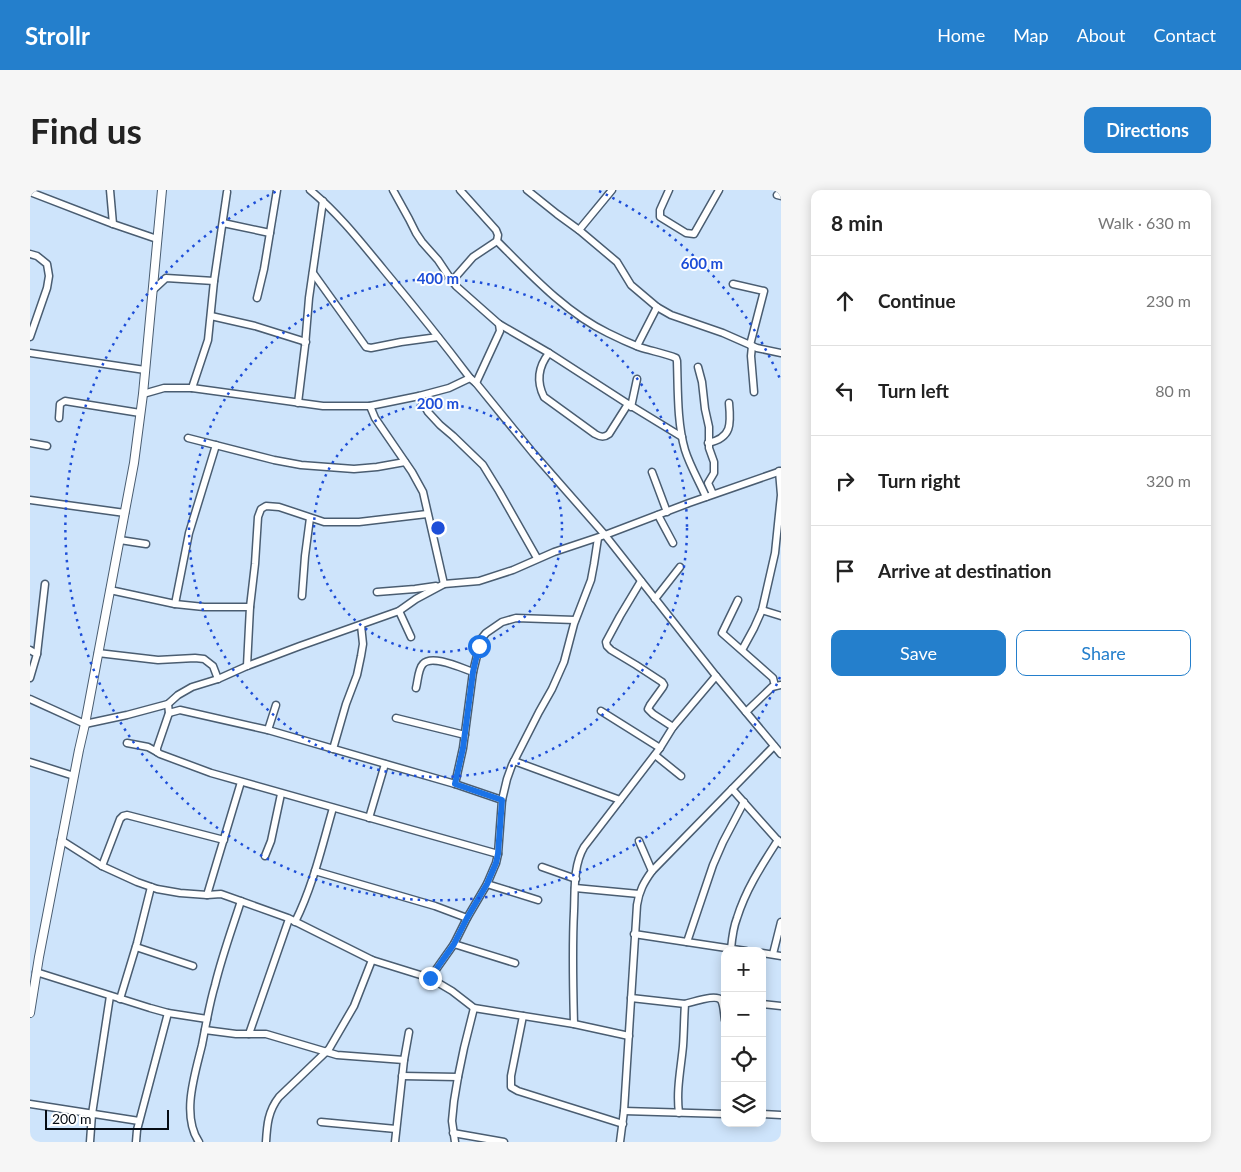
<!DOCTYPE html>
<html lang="en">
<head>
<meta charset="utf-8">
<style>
  body { margin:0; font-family:Lato,sans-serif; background:#f6f6f6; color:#222 }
  .controls { position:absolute; right:15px; bottom:15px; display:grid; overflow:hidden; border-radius:10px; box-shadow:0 2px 12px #0003 }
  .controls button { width:45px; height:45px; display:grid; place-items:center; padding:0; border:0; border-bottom:1px solid #e0e0e0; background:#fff; color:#222; font:25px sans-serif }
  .scale { position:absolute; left:15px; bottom:12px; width:124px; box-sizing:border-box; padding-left:5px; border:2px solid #060c14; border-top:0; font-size:14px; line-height:18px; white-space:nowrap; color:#060c14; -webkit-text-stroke:4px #fff; paint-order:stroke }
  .stop { position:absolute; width:15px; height:15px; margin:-11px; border:4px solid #1a73e8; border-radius:50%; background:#fff }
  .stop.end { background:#1a73e8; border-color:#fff; box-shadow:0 1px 5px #0008 }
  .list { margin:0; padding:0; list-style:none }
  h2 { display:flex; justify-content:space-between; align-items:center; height:65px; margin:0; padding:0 20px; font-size:21px }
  h2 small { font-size:16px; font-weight:400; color:#767676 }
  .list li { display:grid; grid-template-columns:32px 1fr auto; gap:15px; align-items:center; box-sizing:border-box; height:90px; padding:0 20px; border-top:1px solid #e0e0e0 }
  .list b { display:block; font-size:19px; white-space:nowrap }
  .list em { font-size:16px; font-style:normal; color:#767676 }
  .actions { display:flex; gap:10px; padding:15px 20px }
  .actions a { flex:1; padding:11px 0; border:1px solid #247fcc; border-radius:10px; text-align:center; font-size:18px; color:#247fcc }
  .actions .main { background:#247fcc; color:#fff }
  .icon { flex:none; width:28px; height:28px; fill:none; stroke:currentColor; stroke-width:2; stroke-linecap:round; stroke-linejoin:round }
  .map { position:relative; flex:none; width:751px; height:952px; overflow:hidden; border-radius:10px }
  header { display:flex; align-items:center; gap:30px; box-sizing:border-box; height:70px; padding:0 25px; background:#247fcc; color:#fff }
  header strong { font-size:24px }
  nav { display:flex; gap:28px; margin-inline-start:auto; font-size:18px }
  .intro { display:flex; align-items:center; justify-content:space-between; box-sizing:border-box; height:120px; padding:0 30px }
  h1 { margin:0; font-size:35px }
  .button { padding:12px 22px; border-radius:10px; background:#247fcc; color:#fff; font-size:18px; font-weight:700 }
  main { display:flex; gap:30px; padding:0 30px }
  aside { flex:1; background:#fff; border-radius:10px; box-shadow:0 2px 12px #0003 }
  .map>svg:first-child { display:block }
</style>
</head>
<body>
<header>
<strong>Strollr</strong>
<nav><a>Home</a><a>Map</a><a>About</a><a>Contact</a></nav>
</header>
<div class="intro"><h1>Find us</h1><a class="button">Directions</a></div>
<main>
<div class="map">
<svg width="751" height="952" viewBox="0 0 751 952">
  <rect width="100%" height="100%" fill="#cee4fb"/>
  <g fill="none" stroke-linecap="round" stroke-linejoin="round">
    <g stroke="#4a5d71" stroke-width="9">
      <g id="minor">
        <path d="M 80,0 L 83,34"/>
        <path d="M 280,0 C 308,23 330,51 353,79 C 383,115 412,151 440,188 L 446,193 L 503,263 L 575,345 L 686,486 L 751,564"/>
        <path d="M 363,0 L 379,29 L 386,43 L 392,52 L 408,70 L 422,91"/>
        <path d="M 430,0 L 466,40 L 468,45 L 467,51 C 500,84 536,123 578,143 C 588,148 599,153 609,157 C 621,161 634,163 646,168 L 647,171 C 648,199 647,233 655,260 C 660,276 669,291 676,307"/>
        <path d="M 497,0 L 527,24 L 549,40 L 587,72 L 601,95 L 627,117 L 641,125 L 693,143 L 727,158 L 751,163"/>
        <path d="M 639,0 L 630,20 L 630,27 L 656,43 L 664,44 L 689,0"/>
        <path d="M 0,2 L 83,34 L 127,49"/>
        <path d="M 747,5 L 751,6"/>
        <path d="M 193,33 L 240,43"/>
        <path d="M 549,40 L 582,0"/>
        <path d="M 0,64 L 7,66 L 17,74 L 19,86 L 17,98 L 0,147"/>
        <path d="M 283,83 L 336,157 L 341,158 L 371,152 L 408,147"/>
        <path d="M 703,94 L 734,101 L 720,155"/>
        <path d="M 123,100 L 136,88 L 184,91"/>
        <path d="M 227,108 L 234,79 L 247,0"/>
        <path d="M 181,126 L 225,136 L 276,152"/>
        <path d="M 469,134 L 519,163 L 598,214 L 652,247"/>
        <path d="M 607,156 L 627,117"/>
        <path d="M 722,156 L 721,166 L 724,202"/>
        <path d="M 0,163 L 115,180"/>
        <path d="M 519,163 C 508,177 506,191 514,207 L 565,244 C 570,247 574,248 579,244 L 598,214"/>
        <path d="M 668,177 L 672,192 L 675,219 L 679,237 L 679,258 L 684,272 L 684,283 L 678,293 L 683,304"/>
        <path d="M 446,193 L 470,141 L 469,134 L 426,96 L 422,91 L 443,67 L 467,51"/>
        <path d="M 162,198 L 178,150 L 184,91 L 197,2"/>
        <path d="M 113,204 L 134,198 L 162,198 L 293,216 L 340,216 L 389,206 L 419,198 L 440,188"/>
        <path d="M 389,206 L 398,222 L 410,235 L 423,246 L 453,275 L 469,301 L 507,368"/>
        <path d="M 268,213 L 275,156 L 279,108 L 293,11"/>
        <path d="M 340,216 L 345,228 L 382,282 L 393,302 L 414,394"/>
        <path d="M 601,217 L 607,189"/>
        <path d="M 29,228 L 30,214 L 35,211 L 110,223"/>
        <path d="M 158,248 L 244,270 L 271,275 L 324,279 L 347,277 L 375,272"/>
        <path d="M 0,253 L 17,256"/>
        <path d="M 678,253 C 702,248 701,234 699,213"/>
        <path d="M 622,282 L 637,322"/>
        <path d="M 0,310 L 95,323"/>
        <path d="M 628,325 L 643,353"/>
        <path d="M 90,350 L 116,354"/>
        <path d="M 611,391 L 590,426 L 576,452 L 577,456 L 581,460 L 606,475 L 632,492 L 634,495 L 633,497 L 620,515 L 618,519 L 623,524 L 643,537"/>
        <path d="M 80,400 L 145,414 L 174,417 L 220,417"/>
        <path d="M 347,402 L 385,399 L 406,396"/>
        <path d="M 272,406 L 275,366 L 280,328"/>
        <path d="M 625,409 L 650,377"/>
        <path d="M 708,410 L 692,443 L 743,488 L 745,496"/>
        <path d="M 145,414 L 159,343 L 186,255"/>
        <path d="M 732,420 L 751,426"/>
        <path d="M 369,421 L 381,447"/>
        <path d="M 0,460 L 7,464"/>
        <path d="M 712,460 L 724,438 L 732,420 L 745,363 L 751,305 L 749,281"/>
        <path d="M 68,463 L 128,470 L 165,468 L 174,469 L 183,476 L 188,489"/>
        <path d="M 217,476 L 220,417 L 225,374 L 228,327 L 231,319 L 236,316 L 249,317 L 294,332 L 329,332 L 397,324"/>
        <path d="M 0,488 L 7,464 L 15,394"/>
        <path d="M 386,498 C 388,491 388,479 393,474 C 402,464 431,478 443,482"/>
        <path d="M 0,509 L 55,534 L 97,525 L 138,514 L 148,505 L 162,497 L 188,489 L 217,476 L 270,456 L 369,421 L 386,409 L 414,394 L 449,391 L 483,380 L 524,362 L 575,345 L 659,313 L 751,281"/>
        <path d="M 138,514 L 139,523 L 127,558 L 127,562 L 130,564 L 181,583 L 468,664"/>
        <path d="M 571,521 L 630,558"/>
        <path d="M 716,522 L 742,497 L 751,495"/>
        <path d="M 139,523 L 150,520 L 238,540 L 425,594 L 472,610"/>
        <path d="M 366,528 L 435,545"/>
        <path d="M 238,540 L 246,515"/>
        <path d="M 97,553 L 118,557 L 127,562"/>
        <path d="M 303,559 L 316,514 L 327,485 L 331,466 L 333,454 L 331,435"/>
        <path d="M 625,565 L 651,586"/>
        <path d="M 484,571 L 590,610"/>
        <path d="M 0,572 L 44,586"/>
        <path d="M 425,594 L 433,558 L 443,482 L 451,449 L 456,443 L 472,432 L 486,428 L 545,430"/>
        <path d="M 702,599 L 751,654"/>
        <path d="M 339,628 L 355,574"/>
        <path d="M 31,650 L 72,676 L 107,692 L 127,699 L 150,703 L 177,705 L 191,704 L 258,728 L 342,770 L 400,788 L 422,801 L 444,818 L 544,834 L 599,846"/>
        <path d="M 609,651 L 622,681"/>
        <path d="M 235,666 L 241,651 L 251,604"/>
        <path d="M 72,676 L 90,629 L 93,626 L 97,625 L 194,650"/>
        <path d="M 512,677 L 546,689"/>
        <path d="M 285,681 L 405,716 L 437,728"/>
        <path d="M 457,694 L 508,710"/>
        <path d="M 545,698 L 609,704"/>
        <path d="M 177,705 L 211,592"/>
        <path d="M 265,732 C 283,696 292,656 303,618"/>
        <path d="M 604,744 L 716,761"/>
        <path d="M 657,752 L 683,675 L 693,652 L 714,612"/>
        <path d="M 424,754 L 485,773"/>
        <path d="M 106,757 L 163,776"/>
        <path d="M 701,759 C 702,748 703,738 707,728 C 716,699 732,675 748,650"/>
        <path d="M 732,763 L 751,766"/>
        <path d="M 743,764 L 751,732"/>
        <path d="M 6,782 L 120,818 L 138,823 L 177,829"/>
        <path d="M 400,788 L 424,754 L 437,728 L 457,694 L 466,673 L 468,664 L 472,610 L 477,589 L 482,575 L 509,522 L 522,499 L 534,472 L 544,434 L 561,390 L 564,374 L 568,348"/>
        <path d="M 601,808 L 655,814"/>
        <path d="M 90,809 L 107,753 L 121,697"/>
        <path d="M 732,814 L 751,816"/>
        <path d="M 493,826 L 481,886 L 481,897 L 488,901 L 593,934"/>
        <path d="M 544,834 C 543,796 542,759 544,721 C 545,700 543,676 554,657 L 630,558 L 643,537 L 686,486"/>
        <path d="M 175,840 L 206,844 L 236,844 L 307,865 L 374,870"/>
        <path d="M 219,844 L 259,729"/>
        <path d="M 372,886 L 428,887"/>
        <path d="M 0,914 L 109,931"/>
        <path d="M 594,921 L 695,924"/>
        <path d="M 649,923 C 646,900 651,878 653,856 C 654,842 654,828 655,814 C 662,812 686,804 691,810 C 694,815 694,825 695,830"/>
        <path d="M 732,924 L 751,925"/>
        <path d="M 291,932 L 366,939"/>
        <path d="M 423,943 L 474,952"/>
        <path d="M 60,952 L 62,924 L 80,806"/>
        <path d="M 106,952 L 107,940 L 138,823"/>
        <path d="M 169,952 C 151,925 165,884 172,855 C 176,835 179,815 185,795 C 192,766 202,739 211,711"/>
        <path d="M 236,952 C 237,935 238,921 249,907 L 299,859 L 324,816 L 342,770"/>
        <path d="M 365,952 L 374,870 L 379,842"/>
        <path d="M 425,952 L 422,931 L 424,911 L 428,887 L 434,858 L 444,818"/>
        <path d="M 590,952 L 594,921 L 607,715 C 609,701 614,692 622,681 L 744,556"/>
      </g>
    </g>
    <g stroke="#4a5d71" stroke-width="10">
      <path id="major" d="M 0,823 L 9,767 L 49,560 L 55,534 L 104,273 L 113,204 L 132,0"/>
    </g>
    <use href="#minor" stroke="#fff" stroke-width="6"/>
    <use href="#major" stroke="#fff" stroke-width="8"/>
  </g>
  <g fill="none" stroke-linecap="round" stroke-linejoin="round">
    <path stroke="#1a73e8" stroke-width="6" d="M 400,788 L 424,754 L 437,728 L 457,694 L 466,673 L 468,664 L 472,610 L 425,594 L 433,558 L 443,482 L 449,456"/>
  </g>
  <g fill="none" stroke="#1d4ed8" stroke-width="2.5" stroke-dasharray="2.5 5">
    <circle cx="408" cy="338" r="124"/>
    <circle cx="408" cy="338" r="249"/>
    <path d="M750 487A373 373 0 1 1 247 1M569 1A373 373 0 0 1 750 189"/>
  </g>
  <circle cx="408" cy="338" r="8" fill="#1d4ed8" stroke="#fff" stroke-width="2.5"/>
  <g font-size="15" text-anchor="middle" font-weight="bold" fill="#1d4ed8" stroke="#fff" stroke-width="4" stroke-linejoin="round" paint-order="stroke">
    <text x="672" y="79">600 m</text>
    <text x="408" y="94">400 m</text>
    <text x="408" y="219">200 m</text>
  </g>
</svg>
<div class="controls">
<button>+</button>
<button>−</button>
<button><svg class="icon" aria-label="locate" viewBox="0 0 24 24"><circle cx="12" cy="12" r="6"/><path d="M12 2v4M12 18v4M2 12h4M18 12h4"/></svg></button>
<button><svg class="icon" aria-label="layers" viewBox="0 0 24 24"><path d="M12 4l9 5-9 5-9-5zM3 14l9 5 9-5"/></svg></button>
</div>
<div class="scale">200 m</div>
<div class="stop" style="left:449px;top:456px"></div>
<div class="stop end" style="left:400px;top:788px"></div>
</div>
<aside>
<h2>8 min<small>Walk · 630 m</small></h2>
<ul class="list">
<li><svg class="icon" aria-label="ahead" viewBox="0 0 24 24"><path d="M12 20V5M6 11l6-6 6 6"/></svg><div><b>Continue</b></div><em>230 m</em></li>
<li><svg class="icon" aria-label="left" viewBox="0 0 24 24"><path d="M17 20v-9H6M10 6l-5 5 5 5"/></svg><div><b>Turn left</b></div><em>80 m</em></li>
<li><svg class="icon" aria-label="right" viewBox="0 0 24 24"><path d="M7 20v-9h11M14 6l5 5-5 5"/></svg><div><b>Turn right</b></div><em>320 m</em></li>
<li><svg class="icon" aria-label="arrive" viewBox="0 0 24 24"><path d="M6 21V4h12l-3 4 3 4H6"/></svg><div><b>Arrive at destination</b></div></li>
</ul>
<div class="actions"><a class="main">Save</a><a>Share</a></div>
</aside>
</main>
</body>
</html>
